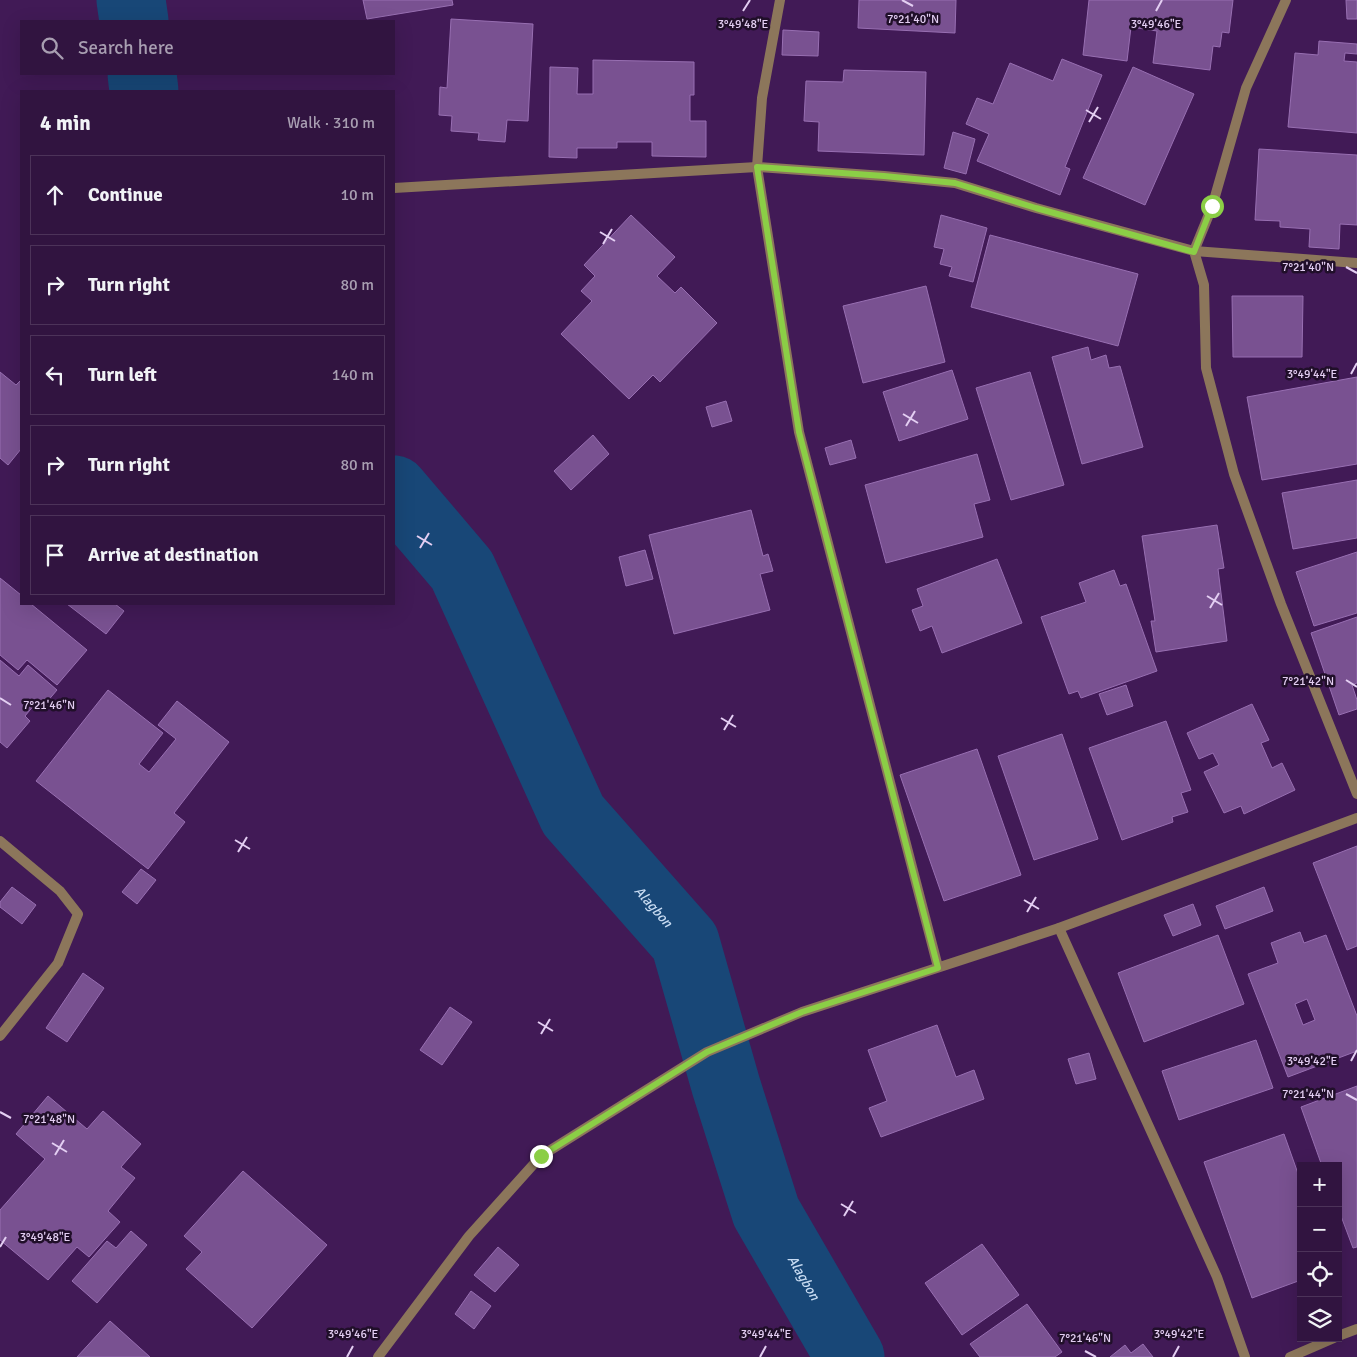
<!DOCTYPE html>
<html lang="en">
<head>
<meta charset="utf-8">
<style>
  body { margin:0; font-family:Signika,sans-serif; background:#391d47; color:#f1f3f6 }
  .controls { position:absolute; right:15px; bottom:15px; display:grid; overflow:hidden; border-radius:0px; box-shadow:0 5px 20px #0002 }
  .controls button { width:45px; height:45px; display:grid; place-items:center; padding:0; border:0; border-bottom:1px solid #4c3359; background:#311440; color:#f1f3f6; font:25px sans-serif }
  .stop { position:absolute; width:15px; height:15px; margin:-11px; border:4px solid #8bce46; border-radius:50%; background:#fff }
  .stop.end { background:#8bce46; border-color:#fff; box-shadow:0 1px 5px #0008 }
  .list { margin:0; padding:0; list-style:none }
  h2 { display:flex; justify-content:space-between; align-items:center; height:65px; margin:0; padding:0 20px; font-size:21px }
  h2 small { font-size:16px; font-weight:400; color:#a89eb1 }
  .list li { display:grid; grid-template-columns:32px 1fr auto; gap:15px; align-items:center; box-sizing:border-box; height:80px; margin:0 10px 10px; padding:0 10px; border:1px solid #4c3359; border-radius:0px }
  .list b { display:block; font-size:19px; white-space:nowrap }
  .list em { font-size:16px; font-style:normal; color:#a89eb1 }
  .icon { flex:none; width:28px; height:28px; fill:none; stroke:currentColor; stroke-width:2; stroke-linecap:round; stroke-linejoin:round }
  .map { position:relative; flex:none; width:1357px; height:1357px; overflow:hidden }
  .search { position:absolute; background:#311440; box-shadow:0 5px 20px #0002; left:20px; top:20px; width:375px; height:55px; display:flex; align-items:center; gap:12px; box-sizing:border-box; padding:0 18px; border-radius:0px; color:#a89eb1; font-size:19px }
  .panel { position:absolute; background:#311440; box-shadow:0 5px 20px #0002; left:20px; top:90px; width:375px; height:515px; border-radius:0px }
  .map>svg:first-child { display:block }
</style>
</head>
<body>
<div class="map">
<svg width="1357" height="1357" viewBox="0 0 1357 1357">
  <rect width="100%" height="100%" fill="#411a56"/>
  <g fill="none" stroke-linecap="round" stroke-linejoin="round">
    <g stroke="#184777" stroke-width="69">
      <path d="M 131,0 L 134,21"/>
      <path d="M 142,74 L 144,91"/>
      <path id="s1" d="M 394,490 L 462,570 L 573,815 L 685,942 L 726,1086 L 766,1212 L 850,1357"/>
    </g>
  </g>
  <g fill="#795191" stroke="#986fb2" fill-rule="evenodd">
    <path d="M 363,0 L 452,0 L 453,5 L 367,19 Z"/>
    <path d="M 859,0 L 956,0 L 955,33 L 858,28 Z"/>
    <path d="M 1089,0 L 1233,0 L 1229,33 L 1222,32 L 1220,47 L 1213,46 L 1210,70 L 1153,63 L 1157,31 L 1131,27 L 1127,61 L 1083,55 Z"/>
    <path d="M 1346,0 L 1357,0 L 1357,19 L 1347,19 Z"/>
    <path d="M 451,19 L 533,24 L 528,121 L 507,120 L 505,142 L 478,140 L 479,133 L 451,131 L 452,116 L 439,115 L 440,87 L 447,88 Z"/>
    <path d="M 783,30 L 819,32 L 818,56 L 782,55 Z"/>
    <path d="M 1319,41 L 1357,44 L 1357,54 L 1345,53 L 1344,61 L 1357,62 L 1357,133 L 1288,127 L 1295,53 L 1318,55 Z"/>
    <path d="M 1062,59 L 1102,75 L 1065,167 L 1070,169 L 1060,195 L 977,161 L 989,134 L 966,124 L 977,98 L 993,104 L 1010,63 L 1053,81 Z"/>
    <path d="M 593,60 L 694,62 L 694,95 L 690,95 L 690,121 L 706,121 L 706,157 L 652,156 L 652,142 L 617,142 L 617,148 L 577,148 L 577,158 L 549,157 L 550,67 L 578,68 L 577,94 L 593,94 Z"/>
    <path d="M 1133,67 L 1194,94 L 1145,205 L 1083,178 Z"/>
    <path d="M 844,70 L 926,72 L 924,155 L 818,151 L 819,122 L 804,121 L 806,81 L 843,82 Z"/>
    <path d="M 953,132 L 975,139 L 966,174 L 944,168 Z"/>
    <path d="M 1259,149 L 1357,155 L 1357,225 L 1340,224 L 1339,249 L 1309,247 L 1310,229 L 1280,227 L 1280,221 L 1255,220 Z"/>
    <path d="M 631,215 L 675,257 L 657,276 L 675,293 L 681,287 L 717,323 L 660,382 L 653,375 L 629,399 L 561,334 L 592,301 L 581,291 L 595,276 L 584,265 Z"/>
    <path d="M 941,215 L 987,228 L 973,282 L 949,276 L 952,267 L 940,264 L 944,249 L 934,247 Z"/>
    <path d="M 990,235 L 1138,274 L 1118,346 L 971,307 Z"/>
    <path d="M 926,286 L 945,362 L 863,383 L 843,306 Z"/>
    <path d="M 1232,296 L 1303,296 L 1302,357 L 1233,357 Z"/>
    <path d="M 1088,347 L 1091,360 L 1106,355 L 1109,368 L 1120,366 L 1143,447 L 1082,464 L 1052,357 Z"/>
    <path d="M 952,370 L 968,419 L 899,441 L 883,392 Z"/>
    <path d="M 0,372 L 16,385 L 21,380 L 21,449 L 8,465 L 0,458 Z"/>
    <path d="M 1030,372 L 1064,485 L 1011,500 L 976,388 Z"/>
    <path d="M 1357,377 L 1357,464 L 1262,480 L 1247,397 Z"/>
    <path d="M 726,401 L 732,421 L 712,427 L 706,407 Z"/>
    <path d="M 593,435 L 609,454 L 571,490 L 554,471 Z"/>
    <path d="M 851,440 L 856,458 L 830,465 L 825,448 Z"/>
    <path d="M 977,454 L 990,500 L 974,504 L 983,537 L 886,563 L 865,485 Z"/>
    <path d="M 1357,480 L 1357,538 L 1293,549 L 1282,493 Z"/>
    <path d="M 751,510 L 763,556 L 768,554 L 773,571 L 760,574 L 770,610 L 674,634 L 649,535 Z"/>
    <path d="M 1217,525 L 1224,568 L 1218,569 L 1227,641 L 1156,652 L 1151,621 L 1155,621 L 1142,536 Z"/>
    <path d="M 645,550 L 653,579 L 626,586 L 619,557 Z"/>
    <path d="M 1357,552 L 1357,613 L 1314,626 L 1296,572 Z"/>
    <path d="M 997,559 L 1022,623 L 942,653 L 932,626 L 920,631 L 912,610 L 923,606 L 917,589 Z"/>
    <path d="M 1114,570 L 1120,586 L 1126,584 L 1157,671 L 1081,698 L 1078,691 L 1069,694 L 1041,617 L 1086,602 L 1079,583 Z"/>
    <path d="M 0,578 L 21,595 L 21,604 L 31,604 L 87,650 L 57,685 L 27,660 L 18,670 L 0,655 Z"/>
    <path d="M 67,604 L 115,604 L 124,611 L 106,634 Z"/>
    <path d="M 1357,617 L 1357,683 L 1352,685 L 1357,700 L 1357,709 L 1339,715 L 1311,633 Z"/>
    <path d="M 0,660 L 19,676 L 28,665 L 57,690 L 41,709 L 35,704 L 25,716 L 30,721 L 7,748 L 0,742 Z"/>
    <path d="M 1126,685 L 1133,706 L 1107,715 L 1099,694 Z"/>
    <path d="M 108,690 L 163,733 L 139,764 L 149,772 L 176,739 L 158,725 L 177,701 L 229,742 L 174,813 L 185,822 L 148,869 L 36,781 Z"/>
    <path d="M 1252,704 L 1269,740 L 1261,743 L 1272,768 L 1282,763 L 1295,790 L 1244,814 L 1241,806 L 1224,813 L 1204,772 L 1219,765 L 1213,753 L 1199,759 L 1187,733 Z"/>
    <path d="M 1166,721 L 1191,790 L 1181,793 L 1188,812 L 1172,817 L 1173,822 L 1122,840 L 1089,748 Z"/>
    <path d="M 1062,734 L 1098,839 L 1034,860 L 998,756 Z"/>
    <path d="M 977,749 L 1021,875 L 944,901 L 900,775 Z"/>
    <path d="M 1357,846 L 1357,946 L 1347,950 L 1313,863 Z"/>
    <path d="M 141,869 L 156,880 L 137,904 L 122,892 Z"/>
    <path d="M 12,887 L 36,905 L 22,924 L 0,907 L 0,902 Z"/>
    <path d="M 1264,887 L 1273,911 L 1225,929 L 1216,906 Z"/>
    <path d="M 1193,904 L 1201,925 L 1173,936 L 1164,915 Z"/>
    <path d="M 1300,932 L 1304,943 L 1326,935 L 1357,1016 L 1357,1051 L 1288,1077 L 1248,974 L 1278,963 L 1271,943 ZM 1307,999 L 1315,1020 L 1303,1025 L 1295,1004 Z"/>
    <path d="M 1218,935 L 1244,1004 L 1144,1042 L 1118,973 Z"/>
    <path d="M 83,973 L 104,988 L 67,1042 L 46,1028 Z"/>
    <path d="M 450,1007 L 472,1022 L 442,1065 L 420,1050 Z"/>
    <path d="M 937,1025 L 956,1077 L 974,1070 L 984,1099 L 881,1137 L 869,1108 L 887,1101 L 868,1050 Z"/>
    <path d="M 1256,1040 L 1273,1088 L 1179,1120 L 1162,1071 Z"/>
    <path d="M 1089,1053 L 1096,1079 L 1076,1084 L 1068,1059 Z"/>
    <path d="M 1357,1086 L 1357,1247 L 1353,1248 L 1338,1208 L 1338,1166 L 1322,1166 L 1301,1107 Z"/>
    <path d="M 48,1096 L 87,1129 L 103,1111 L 141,1144 L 121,1167 L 135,1178 L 108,1211 L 120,1222 L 89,1257 L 77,1247 L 48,1280 L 0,1240 L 0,1210 L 45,1159 L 16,1134 Z"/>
    <path d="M 1284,1134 L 1301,1182 L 1301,1280 L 1252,1298 L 1204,1162 Z"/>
    <path d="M 243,1171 L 327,1245 L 252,1328 L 186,1269 L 202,1252 L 184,1236 Z"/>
    <path d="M 131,1231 L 147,1245 L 97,1303 L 72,1281 L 107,1241 L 116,1248 Z"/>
    <path d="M 982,1244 L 1019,1295 L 962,1335 L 925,1283 Z"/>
    <path d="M 498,1247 L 519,1265 L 495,1292 L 474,1275 Z"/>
    <path d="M 471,1291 L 491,1306 L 474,1329 L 455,1314 Z"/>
    <path d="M 1027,1304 L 1062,1352 L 1055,1357 L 980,1357 L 970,1344 Z"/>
    <path d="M 110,1321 L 150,1357 L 77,1357 Z"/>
    <path d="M 1143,1344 L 1153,1357 L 1110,1357 L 1125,1345 L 1131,1353 Z"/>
  </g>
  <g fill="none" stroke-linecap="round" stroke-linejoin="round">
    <g stroke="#8c765b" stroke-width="10">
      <path d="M 780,0 L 762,98 L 757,167 L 799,432 L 938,967"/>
      <path d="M 1286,0 L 1246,88 L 1212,207 L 1194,251 L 1204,285 L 1206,368 L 1234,474 L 1281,604 L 1357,794"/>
      <path d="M 394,188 L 757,167 L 884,176 L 955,183 L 1036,208 L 1194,251 L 1357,263"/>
      <path d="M 0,841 L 60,891 L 78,914 L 58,963 L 0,1036"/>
      <path d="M 1059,928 L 1217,1277 L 1245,1357"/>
      <path d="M 1338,1336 L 1357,1329"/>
      <path d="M 378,1357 L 469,1236 L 541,1156 L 707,1052 L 802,1012 L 1059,928 L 1357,818"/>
      <path d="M 1290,1357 L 1334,1338"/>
    </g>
  </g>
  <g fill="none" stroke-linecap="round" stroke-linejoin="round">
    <path stroke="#8bce46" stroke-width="6" d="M 541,1156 L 707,1052 L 802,1012 L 938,968 L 799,432 L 757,167 L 884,176 L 955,183 L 1036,208 L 1194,252 L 1212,206"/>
  </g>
  <path fill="none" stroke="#e3cef2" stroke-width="2" d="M 902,0 L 913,6M 743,11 L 750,0M 1156,11 L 1162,0M 1086,110 L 1101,119M 1089,122 L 1098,107M 600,232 L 615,241M 603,244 L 612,229M 1346,267 L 1357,273M 1351,374 L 1357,363M 903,414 L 918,423M 906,426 L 915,411M 417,536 L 432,545M 420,548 L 429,533M 1207,596 L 1222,605M 1210,608 L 1219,593M 1346,680 L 1357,687M 0,698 L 11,705M 721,718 L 736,727M 724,730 L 733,715M 235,840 L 250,849M 238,852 L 247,837M 1024,900 L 1039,909M 1027,912 L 1036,897M 538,1022 L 553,1031M 541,1034 L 550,1019M 1351,1061 L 1357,1050M 1346,1094 L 1357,1100M 0,1112 L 11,1118M 52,1143 L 67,1152M 55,1155 L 64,1140M 841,1204 L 856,1213M 844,1216 L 853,1201M 0,1247 L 6,1237M 1085,1351 L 1096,1357M 347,1357 L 353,1346M 760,1357 L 766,1346M 1173,1357 L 1179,1346"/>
  <g text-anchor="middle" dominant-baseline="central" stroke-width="5" stroke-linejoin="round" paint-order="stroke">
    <g font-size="14" font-style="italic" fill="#c7dbf2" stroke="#200f29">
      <text stroke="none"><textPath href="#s1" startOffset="496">Alagbon</textPath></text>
      <text stroke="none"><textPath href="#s1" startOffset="901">Alagbon</textPath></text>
    </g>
  </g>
  <g font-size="12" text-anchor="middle" fill="#e3cef2" stroke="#200f29" stroke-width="5" stroke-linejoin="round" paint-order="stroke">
    <text x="913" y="23">7°21'40"N</text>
    <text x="743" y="28">3°49'48"E</text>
    <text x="1156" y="28">3°49'46"E</text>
    <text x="1308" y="271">7°21'40"N</text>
    <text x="1312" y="378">3°49'44"E</text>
    <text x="1308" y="685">7°21'42"N</text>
    <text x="49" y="709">7°21'46"N</text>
    <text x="1312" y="1065">3°49'42"E</text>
    <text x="1308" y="1098">7°21'44"N</text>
    <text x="49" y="1123">7°21'48"N</text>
    <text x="45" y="1241">3°49'48"E</text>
    <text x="353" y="1338">3°49'46"E</text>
    <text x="766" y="1338">3°49'44"E</text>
    <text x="1179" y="1338">3°49'42"E</text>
    <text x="1085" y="1342">7°21'46"N</text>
  </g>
</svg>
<div class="controls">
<button>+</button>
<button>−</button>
<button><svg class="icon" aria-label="locate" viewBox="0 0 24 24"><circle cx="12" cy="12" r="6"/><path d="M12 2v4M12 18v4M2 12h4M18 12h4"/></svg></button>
<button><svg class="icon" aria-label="layers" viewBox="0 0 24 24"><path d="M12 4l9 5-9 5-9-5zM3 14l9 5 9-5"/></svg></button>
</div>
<div class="stop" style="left:1212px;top:206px"></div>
<div class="stop end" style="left:541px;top:1156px"></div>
<div class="search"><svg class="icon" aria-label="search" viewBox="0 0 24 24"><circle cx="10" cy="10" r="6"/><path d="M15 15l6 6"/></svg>Search here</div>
<section class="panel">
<h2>4 min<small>Walk · 310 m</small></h2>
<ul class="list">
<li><svg class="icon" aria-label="ahead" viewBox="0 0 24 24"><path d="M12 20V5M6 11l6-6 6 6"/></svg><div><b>Continue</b></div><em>10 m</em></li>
<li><svg class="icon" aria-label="right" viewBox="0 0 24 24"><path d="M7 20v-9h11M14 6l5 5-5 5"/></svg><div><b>Turn right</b></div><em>80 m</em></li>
<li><svg class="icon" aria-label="left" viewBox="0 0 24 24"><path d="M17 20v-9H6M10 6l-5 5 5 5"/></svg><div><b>Turn left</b></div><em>140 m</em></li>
<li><svg class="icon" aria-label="right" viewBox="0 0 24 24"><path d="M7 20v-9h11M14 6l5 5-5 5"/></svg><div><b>Turn right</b></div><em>80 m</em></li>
<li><svg class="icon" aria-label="arrive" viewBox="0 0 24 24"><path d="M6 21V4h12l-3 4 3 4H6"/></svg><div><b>Arrive at destination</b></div></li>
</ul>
</section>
</div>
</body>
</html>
